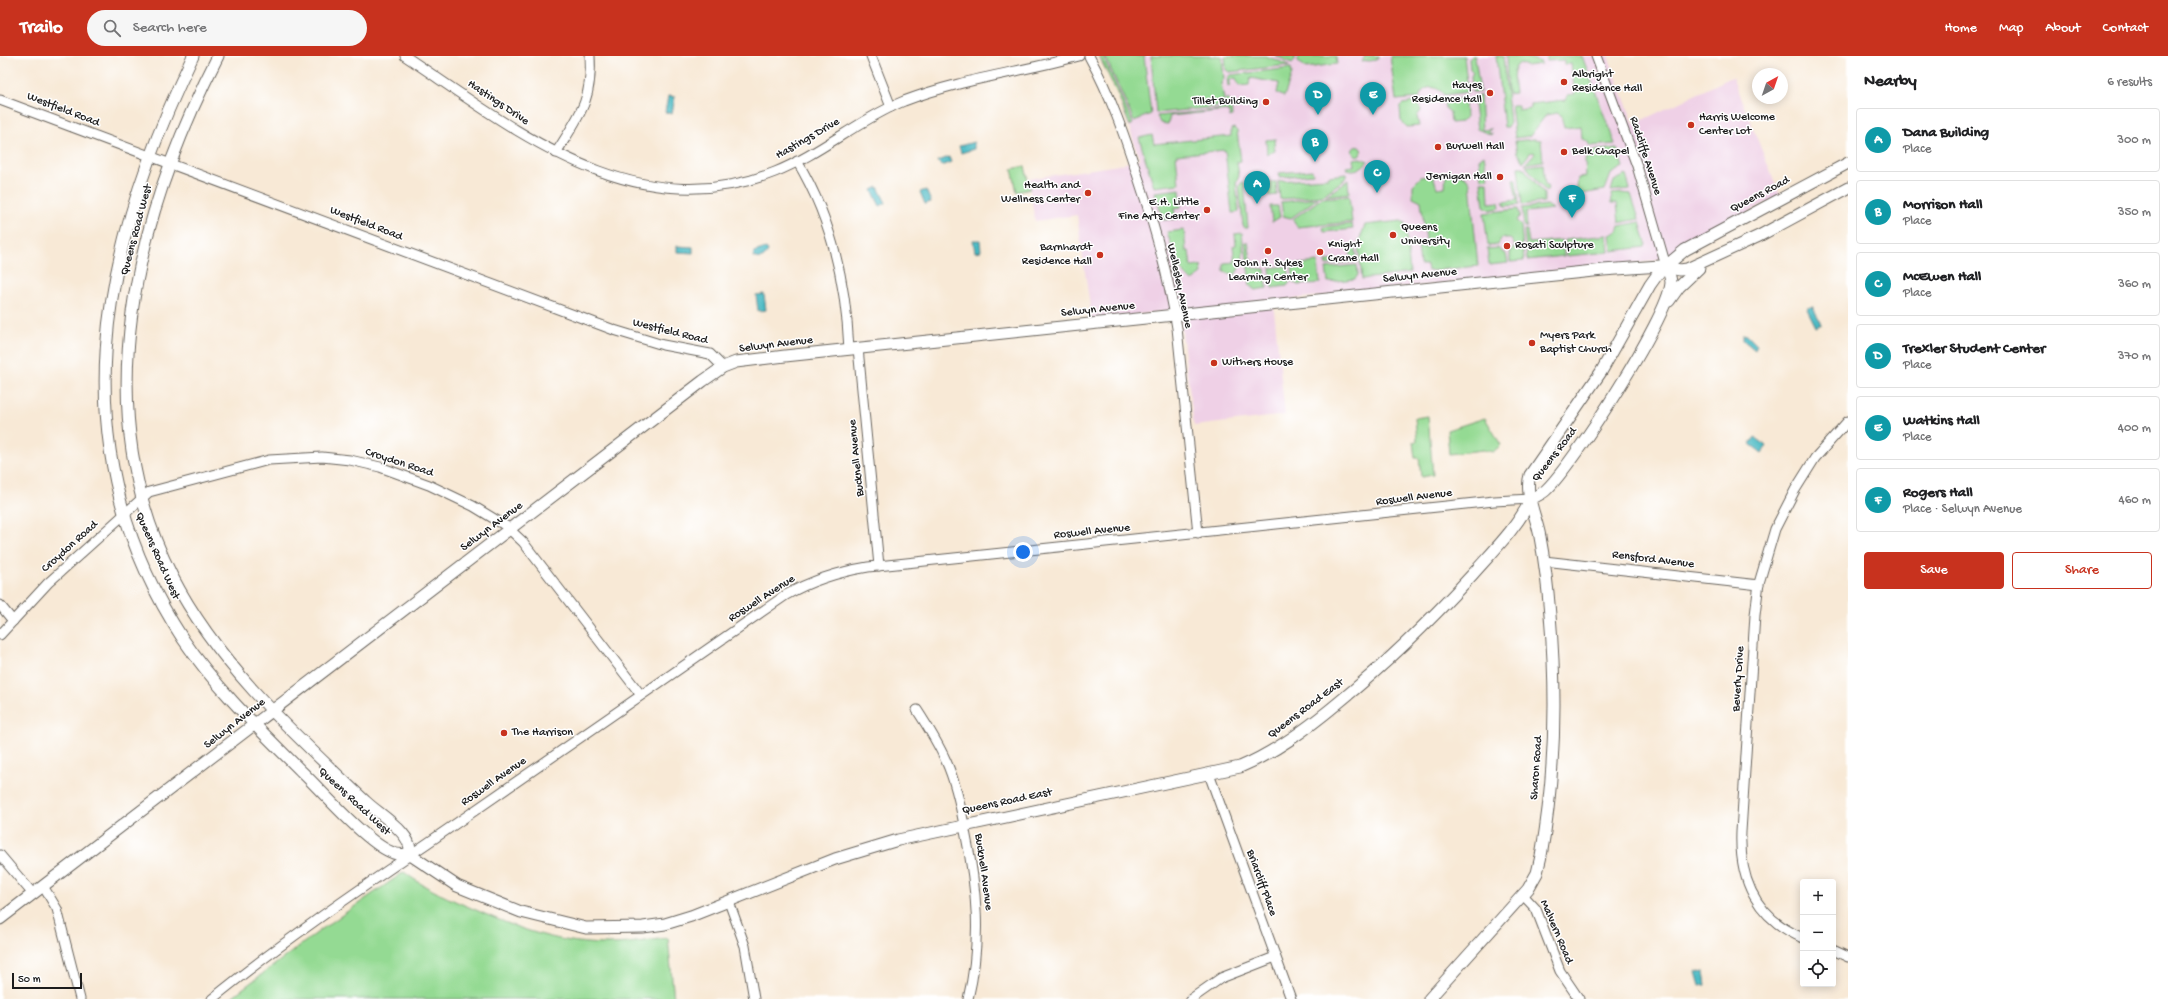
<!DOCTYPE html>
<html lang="en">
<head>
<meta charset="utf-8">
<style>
  body { margin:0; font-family:"Gochi Hand",sans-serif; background:#f6f6f6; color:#202124 }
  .controls { position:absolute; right:12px; bottom:12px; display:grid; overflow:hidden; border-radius:4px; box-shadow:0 2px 10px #0003 }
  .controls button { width:36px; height:36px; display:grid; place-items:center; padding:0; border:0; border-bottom:1px solid #e0e0e0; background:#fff; color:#202124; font:20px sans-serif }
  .compass { position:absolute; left:1752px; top:12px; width:36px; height:36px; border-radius:50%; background:#fff; box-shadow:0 2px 10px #0003; rotate:40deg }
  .scale { position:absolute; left:12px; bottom:10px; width:70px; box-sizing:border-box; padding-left:4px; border:2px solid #1c1c1c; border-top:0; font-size:11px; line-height:14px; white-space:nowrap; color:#1c1c1c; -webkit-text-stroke:3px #fff; paint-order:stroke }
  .you { position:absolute; left:1023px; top:496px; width:14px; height:14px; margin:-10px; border:3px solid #fff; border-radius:50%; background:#1a73e8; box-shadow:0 0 0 6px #1a73e833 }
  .badge { display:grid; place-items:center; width:26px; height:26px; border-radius:50%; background:#c8321e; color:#fff; font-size:13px; font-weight:700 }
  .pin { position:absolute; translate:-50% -33px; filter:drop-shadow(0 1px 2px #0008) }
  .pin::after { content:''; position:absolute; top:21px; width:14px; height:12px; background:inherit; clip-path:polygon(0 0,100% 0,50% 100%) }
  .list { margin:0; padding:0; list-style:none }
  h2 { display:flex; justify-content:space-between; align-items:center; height:52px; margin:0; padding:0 16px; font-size:17px }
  h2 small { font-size:13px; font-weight:400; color:#757577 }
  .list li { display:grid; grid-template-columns:26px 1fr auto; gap:12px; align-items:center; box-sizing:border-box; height:64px; margin:0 8px 8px; padding:0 8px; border:1px solid #e0e0e0; border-radius:4px }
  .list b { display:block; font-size:15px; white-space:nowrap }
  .list p { margin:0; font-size:13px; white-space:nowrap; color:#757577 }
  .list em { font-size:13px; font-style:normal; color:#757577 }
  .actions { display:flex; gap:8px; padding:12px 16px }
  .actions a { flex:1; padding:9px 0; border:1px solid #c8321e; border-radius:4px; text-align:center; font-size:14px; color:#c8321e }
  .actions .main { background:#c8321e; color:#fff }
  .icon { flex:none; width:22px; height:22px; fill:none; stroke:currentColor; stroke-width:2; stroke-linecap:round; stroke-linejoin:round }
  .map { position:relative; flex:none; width:1848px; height:943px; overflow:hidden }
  header { display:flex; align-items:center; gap:24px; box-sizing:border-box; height:56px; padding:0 20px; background:#c8321e; color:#fff }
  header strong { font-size:19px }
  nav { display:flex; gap:22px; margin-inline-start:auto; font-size:14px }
  .search { width:280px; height:36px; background:#f6f6f6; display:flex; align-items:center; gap:10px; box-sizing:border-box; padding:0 14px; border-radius:22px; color:#757577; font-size:15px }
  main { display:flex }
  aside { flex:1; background:#fff }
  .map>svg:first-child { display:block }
</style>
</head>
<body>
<header>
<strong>Trailo</strong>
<div class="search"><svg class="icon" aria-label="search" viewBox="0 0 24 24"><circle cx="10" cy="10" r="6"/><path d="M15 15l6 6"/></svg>Search here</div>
<nav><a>Home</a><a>Map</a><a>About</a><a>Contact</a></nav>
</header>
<main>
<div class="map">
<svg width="1848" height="943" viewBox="0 0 1848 943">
  <rect width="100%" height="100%" fill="#fff"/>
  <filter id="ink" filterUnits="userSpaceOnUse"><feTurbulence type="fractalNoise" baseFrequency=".025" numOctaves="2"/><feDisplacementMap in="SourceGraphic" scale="8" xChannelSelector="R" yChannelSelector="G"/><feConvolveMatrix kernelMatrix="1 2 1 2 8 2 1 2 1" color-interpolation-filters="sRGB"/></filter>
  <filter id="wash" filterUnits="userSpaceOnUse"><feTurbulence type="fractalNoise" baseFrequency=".012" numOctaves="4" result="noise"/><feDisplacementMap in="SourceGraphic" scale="16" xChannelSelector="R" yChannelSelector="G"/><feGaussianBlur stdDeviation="0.9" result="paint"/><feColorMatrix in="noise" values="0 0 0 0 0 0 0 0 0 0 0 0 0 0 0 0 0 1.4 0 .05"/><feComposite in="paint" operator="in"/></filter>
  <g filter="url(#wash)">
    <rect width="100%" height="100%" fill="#f8e9d6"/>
    <path fill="#efd0e6" d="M 1098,0 L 1608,0 L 1634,68 L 1732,21 L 1780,139 L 1682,193 L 1654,205 L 1273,245 L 1285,359 L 1194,370 L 1179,253 L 1092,265 L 1077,159 L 1035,165 L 1028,123 L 1119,109 L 1140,103 L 1114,28 Z"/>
    <g fill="#94da93" stroke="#587b58">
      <path d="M 1099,0 L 1103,0 L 1133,68 L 1130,70 L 1117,37 Z"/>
      <path d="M 1105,0 L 1144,0 L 1151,58 L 1134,65 Z"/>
      <path d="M 1151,0 L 1222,0 L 1224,23 L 1221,27 L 1224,43 L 1217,51 L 1156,57 Z"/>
      <path d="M 1225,0 L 1266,0 L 1289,9 L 1230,16 L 1226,14 Z"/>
      <path d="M 1275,0 L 1295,0 L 1295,4 L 1292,7 Z"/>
      <path d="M 1298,0 L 1336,0 L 1337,8 L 1306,12 L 1298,5 Z"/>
      <path d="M 1365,0 L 1379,0 L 1376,4 L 1362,6 Z"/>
      <path d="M 1390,0 L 1464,0 L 1468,36 L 1444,39 C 1436,28 1423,29 1419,42 L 1396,44 Z"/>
      <path d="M 1472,0 L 1475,0 L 1480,36 L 1472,36 L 1471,20 L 1473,16 L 1470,13 L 1469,3 Z"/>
      <path d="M 1496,0 L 1503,0 L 1510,66 L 1508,71 L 1504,71 Z"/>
      <path d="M 1506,0 L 1523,0 L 1541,6 L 1541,8 L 1526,10 L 1520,7 C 1510,13 1514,26 1515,37 L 1508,38 Z"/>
      <path d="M 1547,0 L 1582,0 L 1615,88 L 1590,90 L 1587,85 L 1582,83 L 1581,70 L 1564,72 L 1561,59 L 1557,57 L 1546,59 L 1530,80 L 1515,82 L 1511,49 L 1518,49 L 1518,54 L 1530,52 L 1530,48 L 1566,44 L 1568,39 L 1575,38 L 1571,8 L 1565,8 L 1564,4 L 1547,5 Z"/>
      <path d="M 1291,12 L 1292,18 L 1284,41 L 1277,37 L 1279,27 L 1250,22 L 1249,29 L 1239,30 L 1236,22 L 1230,23 L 1230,29 L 1228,30 L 1227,22 L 1230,19 Z"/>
      <path d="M 1480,39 L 1482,74 L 1491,73 L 1488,75 L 1488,78 L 1492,77 L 1491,79 L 1477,73 L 1473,41 Z"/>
      <path d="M 1465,42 L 1466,62 L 1461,66 L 1451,67 L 1450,56 L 1445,52 L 1444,45 Z"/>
      <path d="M 1226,43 L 1231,46 L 1232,60 L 1230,61 L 1228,54 L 1170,60 L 1168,68 L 1160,67 L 1157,60 L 1218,54 Z"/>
      <path d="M 1413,46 L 1420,49 L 1421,55 L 1417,60 L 1419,70 L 1407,71 L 1401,65 L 1400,51 L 1403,48 Z"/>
      <path d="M 1234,72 L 1237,75 L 1241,105 L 1237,106 L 1239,120 L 1236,127 L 1239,156 L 1232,157 L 1225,94 L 1176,99 L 1179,128 L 1154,131 L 1139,82 L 1152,79 L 1154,88 L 1231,80 L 1231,73 Z"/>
      <path d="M 1276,83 L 1274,88 L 1275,95 L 1267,98 L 1266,84 Z"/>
      <path d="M 1534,83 L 1541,84 L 1543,105 L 1525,108 L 1535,97 L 1531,96 L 1523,106 L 1517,97 L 1515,85 Z"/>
      <circle cx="1357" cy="95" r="4.5"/>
      <path d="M 1617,92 L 1623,111 L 1611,118 L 1605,134 L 1576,139 L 1578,122 L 1586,121 L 1585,104 L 1590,99 L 1591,95 Z"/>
      <path d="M 1484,99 L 1488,122 L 1481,123 L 1479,103 Z"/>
      <path d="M 1360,102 L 1368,105 C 1362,112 1355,116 1347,113 L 1346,111 L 1354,110 L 1353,103 Z"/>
      <path d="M 1543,108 L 1545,129 L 1547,129 L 1548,134 L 1546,136 L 1526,110 Z"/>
      <path d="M 1025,110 L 1030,133 L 1017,136 L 1012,113 Z"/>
      <path d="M 1518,111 L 1523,111 L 1544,138 L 1544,146 L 1522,149 Z"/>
      <path d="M 1312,114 L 1313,118 L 1280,121 L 1279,117 Z"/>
      <path d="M 1458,117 L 1466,121 L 1470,127 L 1478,210 L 1428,215 L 1427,209 L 1420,209 L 1418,190 L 1427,192 L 1421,145 L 1413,141 L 1413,129 L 1421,121 L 1433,119 L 1437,132 L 1445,131 L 1446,118 Z"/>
      <path d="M 1347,118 L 1347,121 L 1322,140 L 1280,143 L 1278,125 L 1328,122 L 1328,120 Z"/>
      <path d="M 1626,119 L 1630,133 L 1611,135 L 1614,125 Z"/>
      <path d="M 1513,123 L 1516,123 L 1519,149 L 1505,150 L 1503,146 L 1517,144 Z"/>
      <path d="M 1348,124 L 1349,137 L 1326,140 Z"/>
      <path d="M 1242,126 L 1244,127 L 1248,172 L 1245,172 L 1243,170 L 1239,130 Z"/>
      <path d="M 1267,126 L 1276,126 L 1277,139 L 1269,140 Z"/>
      <path d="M 1481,126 L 1488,126 L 1489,147 L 1499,146 L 1500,152 L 1490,154 L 1484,150 Z"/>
      <path d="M 1180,133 L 1181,151 L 1174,152 L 1176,163 L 1163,164 L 1155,136 Z"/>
      <path d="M 1622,137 L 1631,138 L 1639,163 L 1619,167 L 1617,147 L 1612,147 L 1611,138 Z"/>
      <path d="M 1349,140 L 1352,166 L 1297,171 L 1293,163 L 1322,142 Z"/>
      <path d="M 1584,141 L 1585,150 L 1564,152 L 1572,148 L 1577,142 Z"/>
      <path d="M 1318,142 L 1291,162 L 1283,160 L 1281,146 Z"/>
      <path d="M 1547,149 L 1553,153 L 1526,156 L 1527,171 L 1524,171 L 1522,152 Z"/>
      <path d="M 1270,150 L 1278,150 L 1280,161 L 1272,166 Z"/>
      <path d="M 1518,153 L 1520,160 L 1516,164 L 1521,170 L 1524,205 L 1510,206 L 1510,197 L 1515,190 L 1510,182 L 1502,182 L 1498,189 L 1488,190 L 1484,157 Z"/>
      <path d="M 1401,165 L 1405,167 L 1410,217 L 1362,223 L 1358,188 L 1365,169 Z"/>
      <path d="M 1640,166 L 1646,187 L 1645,191 L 1612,195 L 1610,179 L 1617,176 L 1619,170 Z"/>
      <path d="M 1352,168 L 1353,173 L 1324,176 L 1323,171 Z"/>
      <path d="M 1184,174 L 1186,195 L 1189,195 L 1191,211 L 1201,210 L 1202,218 L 1192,225 L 1178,211 L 1167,176 Z"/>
      <path d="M 1524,174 L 1527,174 L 1529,187 L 1562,184 L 1564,200 L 1527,204 Z"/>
      <path d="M 1242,177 C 1244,193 1245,206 1234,220 L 1224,215 L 1224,207 L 1235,206 L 1233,190 L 1236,189 L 1235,178 Z"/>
      <path d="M 1607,179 L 1609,196 L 1567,200 L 1565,184 Z"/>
      <path d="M 1245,186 L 1248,186 L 1252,210 L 1255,212 L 1265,213 L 1267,232 L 1255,234 L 1250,230 Z"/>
      <path d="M 1350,189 L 1355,189 L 1357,205 L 1327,209 L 1326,205 L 1351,203 Z"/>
      <path d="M 1498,192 L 1502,196 L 1506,198 L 1508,207 L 1489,209 L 1487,193 Z"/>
      <path d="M 1318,206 L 1320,227 L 1298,229 L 1293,226 L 1292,209 Z"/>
      <path d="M 1357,209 L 1358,219 L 1355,223 L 1328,226 L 1326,212 Z"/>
      <path d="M 1288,210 L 1290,226 L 1287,230 L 1272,232 L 1270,212 Z"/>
      <path d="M 1428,360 L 1433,419 L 1421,421 L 1419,402 L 1415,402 L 1413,386 L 1417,385 L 1415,362 Z"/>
      <path d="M 1485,362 L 1501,389 L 1493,396 L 1483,394 L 1449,398 L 1447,374 Z"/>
      <path d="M 404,816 C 426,833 450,843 476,854 C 521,874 560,888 610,888 C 629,888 649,884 668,882 L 674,943 L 229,943 L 322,873 Z"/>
    </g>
    <g fill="#4ab9c3" stroke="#336a70">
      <path d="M 668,40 L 675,41 L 672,58 L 665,56 Z"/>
      <path d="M 974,86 L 974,93 L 961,97 L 959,90 Z"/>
      <path d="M 949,101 L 951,106 L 941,110 L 938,105 Z"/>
      <path d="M 878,131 L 886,147 L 880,150 L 872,134 Z"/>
      <path d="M 926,134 L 931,146 L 925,148 L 920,136 Z"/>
      <path d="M 973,184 L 980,184 L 981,195 L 975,196 Z"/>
      <path d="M 677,190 L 693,191 L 693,197 L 677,196 Z"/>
      <path d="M 766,192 L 768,194 C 766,201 761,205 753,201 L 754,196 Z"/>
      <path d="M 764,238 L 766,254 L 758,255 L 756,239 Z"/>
      <path d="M 1812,250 L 1822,268 L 1816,271 L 1807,253 Z"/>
      <path d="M 1743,278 L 1747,279 L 1757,289 L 1755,294 L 1743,284 Z"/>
      <path d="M 1755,381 L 1767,390 L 1762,397 L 1750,388 Z"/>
      <path d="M 1704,915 L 1706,929 L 1700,930 L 1696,916 Z"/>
    </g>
  </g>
  <g filter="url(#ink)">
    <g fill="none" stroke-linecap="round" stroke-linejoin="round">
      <g stroke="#69645d" stroke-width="11">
        <g id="minor">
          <path d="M 405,0 C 516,74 633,172 775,116 C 820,98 858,64 904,45 C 961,23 1021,16 1079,0"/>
          <path d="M 871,0 L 891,51"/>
          <path d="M 1089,0 C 1111,40 1125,81 1139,124 C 1155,172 1169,222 1177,272 L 1198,477"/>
          <path d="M 1596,0 L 1637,110 L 1666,210"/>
          <path d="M 0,44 L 614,274 L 663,289 L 710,298 L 723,311"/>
          <path d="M 556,97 C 578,61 593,45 590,0"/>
          <path d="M 797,105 C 832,163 846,226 849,293"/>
          <path d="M 858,292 L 879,510"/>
          <path d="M 1544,505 L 1759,529"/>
          <path d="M 0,549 L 13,565"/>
          <path d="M 0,579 L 48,527 L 149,436 L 269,404 L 322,401 L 350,404 L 380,411 L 429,429 L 473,450 L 506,470 L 523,486 L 641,639"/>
          <path d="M 917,654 C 928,671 938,687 946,705 C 956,727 961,751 965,775 C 977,832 982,886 968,943"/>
          <path d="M 1209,718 L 1291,943"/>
          <path d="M 0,799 L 33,838"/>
          <path d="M 43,830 L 57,853 L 80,943"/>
          <path d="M 1523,839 L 1536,853 L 1560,915 L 1579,943"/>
          <path d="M 729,846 L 745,890 L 754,943"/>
          <path d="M 1803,882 C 1757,863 1739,824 1741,776 L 1755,559 L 1759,527 L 1775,473 L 1795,434 L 1815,402 L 1848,365"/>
          <path d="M 1833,894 L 1848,901"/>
          <path d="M 212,943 C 293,877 380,820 467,760 C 573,686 679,612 786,539 C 812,524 838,516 868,511 L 1494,445 L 1531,443"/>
          <path d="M 1191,943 L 1221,922 L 1275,901"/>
        </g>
      </g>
      <g stroke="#69645d" stroke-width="13">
        <g id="tertiary">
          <path d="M 193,0 C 100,193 58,392 183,583 C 216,632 259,673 301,715 C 323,736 365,785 391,796 C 397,799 403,799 409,798"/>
          <path d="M 218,0 C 136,160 86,351 172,520 C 218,609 293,677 365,745 C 378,758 416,779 409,798"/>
          <path d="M 1669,245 L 1679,231 L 1699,212"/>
          <path d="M 1531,443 C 1536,440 1542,438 1546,434 C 1574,407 1668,262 1671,227 C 1671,221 1668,215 1666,210"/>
          <path d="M 409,798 L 457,830 L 521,856 L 586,872 L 643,871 L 665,868 L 691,860 L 835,803 L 898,784 L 1240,711 C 1276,696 1308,672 1338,647 C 1386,608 1430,565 1472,519 C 1493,495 1517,472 1531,443"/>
          <path d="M 0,863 L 703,325 L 723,311 L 736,306 L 785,300 L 1603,214 L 1660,210 L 1680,214 L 1687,213 L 1759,180 L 1848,132"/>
          <path d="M 1429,943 L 1528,833 L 1537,817 L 1541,800 C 1555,722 1557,639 1550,559 C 1548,533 1545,507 1540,481 C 1537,462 1524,438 1530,419 L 1601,316 L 1650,229 L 1660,215 L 1685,194 L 1848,107"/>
        </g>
      </g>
      <use href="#minor" stroke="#fff" stroke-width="9"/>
      <use href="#tertiary" stroke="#fff" stroke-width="11"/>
    </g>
  </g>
  <g fill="#c8321e" stroke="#fff" stroke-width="1.5">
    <circle cx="1564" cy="26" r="4"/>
    <circle cx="1490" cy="37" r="4"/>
    <circle cx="1266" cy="46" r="4"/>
    <circle cx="1691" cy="69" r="4"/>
    <circle cx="1438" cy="91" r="4"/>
    <circle cx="1564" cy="96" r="4"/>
    <circle cx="1500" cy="121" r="4"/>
    <circle cx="1088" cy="137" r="4"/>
    <circle cx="1207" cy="154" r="4"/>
    <circle cx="1393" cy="179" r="4"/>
    <circle cx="1507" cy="190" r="4"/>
    <circle cx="1268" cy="195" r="4"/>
    <circle cx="1320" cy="196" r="4"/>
    <circle cx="1100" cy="199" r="4"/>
    <circle cx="1532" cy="287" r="4"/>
    <circle cx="1214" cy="307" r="4"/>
    <circle cx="504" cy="677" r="4"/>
  </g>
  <g text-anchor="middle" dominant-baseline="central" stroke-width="3" stroke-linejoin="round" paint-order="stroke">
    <g font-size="12" fill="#1c1c1c" stroke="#fff" text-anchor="start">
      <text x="1572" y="19">Albright<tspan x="1572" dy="14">Residence Hall</tspan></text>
      <text x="1482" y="30" text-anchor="end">Hayes<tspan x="1482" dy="14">Residence Hall</tspan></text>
      <text x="1258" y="46" text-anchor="end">Tillet Building</text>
      <text x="1699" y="62">Harris Welcome<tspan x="1699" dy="14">Center Lot</tspan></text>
      <text x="1446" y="91">Burwell Hall</text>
      <text x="1572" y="96">Belk Chapel</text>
      <text x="1492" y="121" text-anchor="end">Jernigan Hall</text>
      <text x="1080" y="130" text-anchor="end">Health and<tspan x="1080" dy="14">Wellness Center</tspan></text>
      <text x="1199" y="147" text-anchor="end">E.H. Little<tspan x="1199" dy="14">Fine Arts Center</tspan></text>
      <text x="1401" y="172">Queens<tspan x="1401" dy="14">University</tspan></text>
      <text x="1328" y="189">Knight<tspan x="1328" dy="14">Crane Hall</tspan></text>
      <text x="1515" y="190">Rosati Sculpture</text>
      <text x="1092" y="192" text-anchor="end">Barnhardt<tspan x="1092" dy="14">Residence Hall</tspan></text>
      <text x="1268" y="208" text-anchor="middle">John H. Sykes<tspan x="1268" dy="14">Learning Center</tspan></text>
      <text x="1540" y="280">Myers Park<tspan x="1540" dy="14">Baptist Church</tspan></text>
      <text x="1222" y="307">Withers House</text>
      <text x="512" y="677">The Harrison</text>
    </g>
    <g font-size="12" fill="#1c1c1c" stroke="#fff">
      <text transform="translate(498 47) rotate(34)">Hastings Drive</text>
      <text transform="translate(63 54) rotate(21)">Westfield Road</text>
      <text transform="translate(808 83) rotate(-30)">Hastings Drive</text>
      <text transform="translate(1645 100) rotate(72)">Radcliffe Avenue</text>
      <text transform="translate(1760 139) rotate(-28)">Queens Road</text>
      <text transform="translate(366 168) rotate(21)">Westfield Road</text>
      <text transform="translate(137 174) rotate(-75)">Queens Road West</text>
      <text transform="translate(1420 220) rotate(-6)">Selwyn Avenue</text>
      <text transform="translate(1179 230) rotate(78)">Wellesley Avenue</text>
      <text transform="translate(1098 254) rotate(-6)">Selwyn Avenue</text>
      <text transform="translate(670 276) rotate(14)">Westfield Road</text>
      <text transform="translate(776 289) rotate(-7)">Selwyn Avenue</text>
      <text transform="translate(1555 399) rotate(-52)">Queens Road</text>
      <text transform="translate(857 402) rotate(-96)">Bucknell Avenue</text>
      <text transform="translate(399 407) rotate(18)">Croydon Road</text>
      <text transform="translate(1414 442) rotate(-7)">Roswell Avenue</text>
      <text transform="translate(492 471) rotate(-37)">Selwyn Avenue</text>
      <text transform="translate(1092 476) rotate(-6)">Roswell Avenue</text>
      <text transform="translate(70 491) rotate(-42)">Croydon Road</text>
      <text transform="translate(157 500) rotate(66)">Queens Road West</text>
      <text transform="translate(1653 504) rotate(7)">Rensford Avenue</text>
      <text transform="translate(762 543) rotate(-33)">Roswell Avenue</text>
      <text transform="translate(1739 623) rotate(-86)">Beverly Drive</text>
      <text transform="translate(1306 653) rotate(-37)">Queens Road East</text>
      <text transform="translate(235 668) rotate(-38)">Selwyn Avenue</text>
      <text transform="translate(1537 712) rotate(-86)">Sharon Road</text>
      <text transform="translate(494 726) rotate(-35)">Roswell Avenue</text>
      <text transform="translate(354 746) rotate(43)">Queens Road West</text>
      <text transform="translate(1007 746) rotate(-12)">Queens Road East</text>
      <text transform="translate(983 816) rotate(82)">Bucknell Avenue</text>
      <text transform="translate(1261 827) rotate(70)">Briarcliff Place</text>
      <text transform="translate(1556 876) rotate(67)">Malvern Road</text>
    </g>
  </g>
</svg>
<div class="controls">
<button>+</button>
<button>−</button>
<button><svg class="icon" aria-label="locate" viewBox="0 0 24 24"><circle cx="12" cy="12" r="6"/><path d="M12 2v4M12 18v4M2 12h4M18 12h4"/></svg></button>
</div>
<svg class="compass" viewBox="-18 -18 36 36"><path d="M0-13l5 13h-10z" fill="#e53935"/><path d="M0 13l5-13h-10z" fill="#757577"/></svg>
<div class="scale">50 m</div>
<div class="you"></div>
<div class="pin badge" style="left:1257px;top:148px;background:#0f9aa8">A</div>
<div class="pin badge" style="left:1315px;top:106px;background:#0f9aa8">B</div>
<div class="pin badge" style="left:1377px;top:137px;background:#0f9aa8">C</div>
<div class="pin badge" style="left:1318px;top:59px;background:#0f9aa8">D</div>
<div class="pin badge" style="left:1373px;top:59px;background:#0f9aa8">E</div>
<div class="pin badge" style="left:1572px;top:162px;background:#0f9aa8">F</div>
</div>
<aside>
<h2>Nearby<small>6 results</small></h2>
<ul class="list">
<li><span class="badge" style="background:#0f9aa8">A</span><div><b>Dana Building</b><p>Place</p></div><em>300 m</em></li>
<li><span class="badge" style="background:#0f9aa8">B</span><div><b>Morrison Hall</b><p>Place</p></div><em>350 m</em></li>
<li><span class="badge" style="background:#0f9aa8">C</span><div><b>McEwen Hall</b><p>Place</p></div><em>360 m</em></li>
<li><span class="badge" style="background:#0f9aa8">D</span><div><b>Trexler Student Center</b><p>Place</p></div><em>370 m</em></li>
<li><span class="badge" style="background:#0f9aa8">E</span><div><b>Watkins Hall</b><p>Place</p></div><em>400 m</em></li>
<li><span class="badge" style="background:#0f9aa8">F</span><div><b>Rogers Hall</b><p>Place · Selwyn Avenue</p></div><em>460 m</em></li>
</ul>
<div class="actions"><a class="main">Save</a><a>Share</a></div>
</aside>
</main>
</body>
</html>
